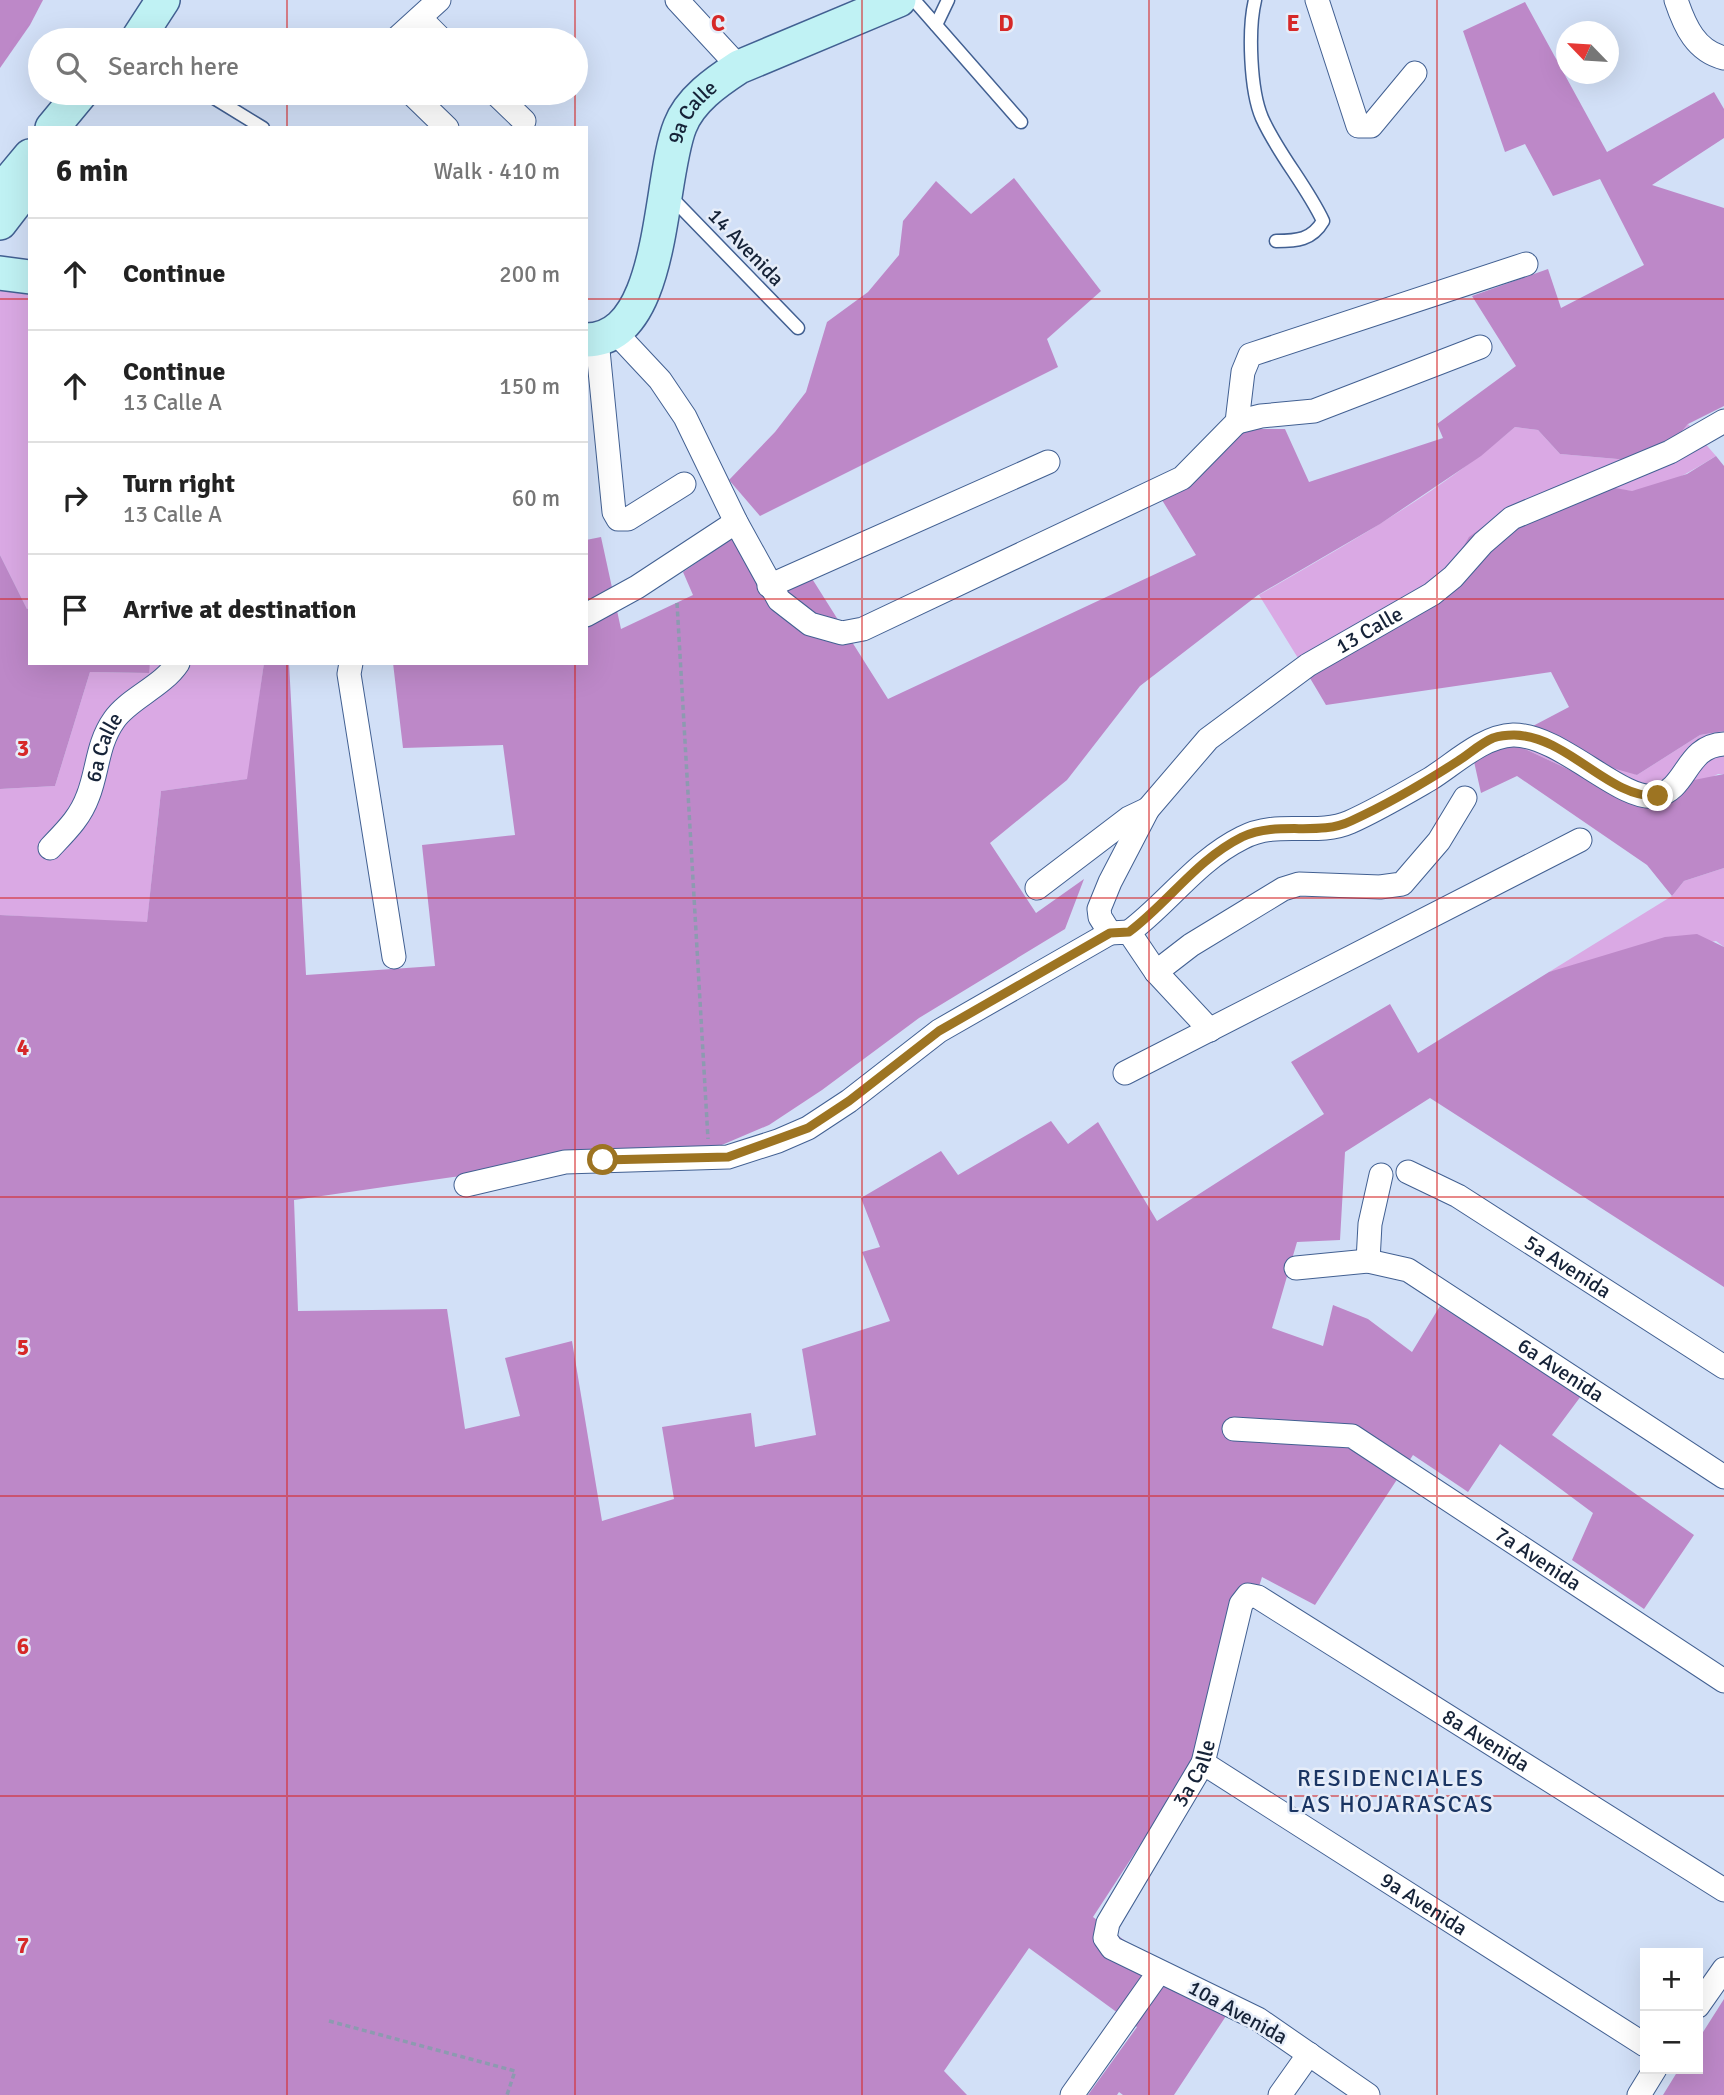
<!DOCTYPE html>
<html lang="en">
<head>
<meta charset="utf-8">
<style>
  body { margin:0; font-family:Signika,sans-serif; background:#f6f6f6; color:#222 }
  .controls { position:absolute; right:21px; bottom:21px; display:grid; overflow:hidden; border-radius:0px; box-shadow:0 7px 28px #0002 }
  .controls button { width:63px; height:63px; display:grid; place-items:center; padding:0; border:0; border-bottom:2px solid #e0e0e0; background:#fff; color:#222; font:35px sans-serif }
  .compass { position:absolute; left:1556px; top:21px; width:63px; height:63px; border-radius:50%; background:#fff; box-shadow:0 7px 28px #0002; rotate:295deg }
  .stop { position:absolute; width:21px; height:21px; margin:-16px; border:5px solid #9d7422; border-radius:50%; background:#fff }
  .stop.end { background:#9d7422; border-color:#fff; box-shadow:0 2px 7px #0008 }
  .list { margin:0; padding:0; list-style:none }
  h2 { display:flex; justify-content:space-between; align-items:center; height:91px; margin:0; padding:0 28px; font-size:30px }
  h2 small { font-size:23px; font-weight:400; color:#767676 }
  .list li { display:grid; grid-template-columns:46px 1fr auto; gap:21px; align-items:center; box-sizing:border-box; height:112px; padding:0 28px; border-top:2px solid #e0e0e0 }
  .list b { display:block; font-size:26px; white-space:nowrap }
  .list p { margin:0; font-size:23px; white-space:nowrap; color:#767676 }
  .list em { font-size:23px; font-style:normal; color:#767676 }
  .icon { flex:none; width:38px; height:38px; fill:none; stroke:currentColor; stroke-width:2; stroke-linecap:round; stroke-linejoin:round }
  .map { position:relative; flex:none; width:1724px; height:2095px; overflow:hidden }
  .search { position:absolute; background:#fff; box-shadow:0 7px 28px #0002; left:28px; top:28px; width:560px; height:77px; display:flex; align-items:center; gap:18px; box-sizing:border-box; padding:0 24px; border-radius:38px; color:#767676; font-size:26px }
  .panel { position:absolute; background:#fff; box-shadow:0 7px 28px #0002; left:28px; top:126px; width:560px; height:539px; border-radius:0px }
  .map>svg:first-child { display:block }
</style>
</head>
<body>
<div class="map">
<svg width="1724" height="2095" viewBox="0 0 1724 2095">
  <rect width="100%" height="100%" fill="#d2e0f7"/>
  <g fill="#daa9e4">
    <path d="M 0,290 L 30,295 L 30,607 L 27,609 L 0,555 Z"/>
    <path d="M 1688,424 L 1716,456 C 1691,471 1662,490 1632,491 C 1622,491 1609,486 1599,483 L 1444,580 L 1301,663 L 1259,595 C 1347,544 1437,494 1515,427 L 1538,430 L 1560,454 L 1629,460 L 1665,451 Z"/>
    <path d="M 150,663 L 264,663 L 248,779 L 161,791 L 147,923 L 0,915 L 0,789 L 55,786 L 90,672 L 148,673 Z"/>
    <path d="M 1531,727 L 1637,775 L 1700,735 L 1724,731 L 1724,774 L 1718,774 L 1670,799 L 1623,795 L 1506,740 Z"/>
    <path d="M 1724,868 L 1724,947 L 1716,941 L 1549,972 L 1672,896 L 1684,881 Z"/>
  </g>
  <g fill="#bd88c8">
    <path d="M 0,0 L 43,0 L 30,25 L 0,68 Z"/>
    <path d="M 1525,2 L 1607,152 L 1714,92 L 1724,109 L 1724,138 L 1652,185 L 1724,208 L 1724,406 L 1688,424 L 1665,451 L 1629,460 L 1560,454 L 1538,430 L 1515,427 L 1481,456 L 1380,524 L 1258,595 L 1140,686 L 1067,780 L 990,843 L 1036,913 L 1084,879 L 1065,929 L 919,1018 L 822,1090 L 769,1125 L 703,1153 L 453,1177 L 294,1200 L 298,1311 L 447,1309 L 465,1429 L 520,1416 L 505,1358 L 572,1341 L 602,1521 L 674,1499 L 662,1427 L 751,1413 L 755,1447 L 816,1435 L 802,1349 L 890,1321 L 862,1252 L 880,1247 L 861,1198 L 941,1151 L 958,1175 L 1051,1121 L 1068,1144 L 1098,1122 L 1157,1221 L 1324,1114 L 1291,1062 L 1390,1004 L 1418,1053 L 1549,972 L 1665,937 L 1697,934 L 1724,947 L 1724,1287 L 1430,1098 L 1345,1152 L 1340,1240 L 1297,1242 L 1272,1328 L 1323,1346 L 1333,1305 L 1368,1319 L 1412,1352 L 1440,1306 L 1581,1396 L 1552,1435 L 1694,1535 L 1644,1609 L 1572,1560 L 1593,1513 L 1500,1444 L 1468,1492 L 1413,1455 L 1315,1605 L 1262,1577 L 1213,1733 L 1093,1917 L 1226,2016 L 1174,2095 L 1123,2095 L 1119,2092 L 1117,2095 L 1088,2095 L 1137,2027 L 1029,1948 L 944,2071 L 967,2095 L 0,2095 L 0,915 L 147,922 L 161,791 L 247,779 L 264,663 L 289,663 L 306,975 L 435,966 L 422,845 L 515,835 L 503,745 L 403,748 L 393,663 L 586,663 L 586,540 L 601,537 L 621,629 L 693,595 L 683,572 L 737,535 L 771,598 L 811,577 L 888,699 L 1196,555 L 1162,500 L 1211,462 L 1242,429 L 1285,429 L 1309,482 L 1443,438 L 1437,424 L 1516,366 L 1472,296 L 1548,269 L 1561,308 L 1644,265 L 1600,179 L 1553,196 L 1525,144 L 1505,152 L 1463,31 Z"/>
    <path d="M 1014,178 L 1101,291 L 1047,339 L 1058,367 L 760,516 L 729,480 L 775,432 L 806,392 L 827,322 L 868,292 L 899,255 L 903,221 L 936,181 L 971,214 Z"/>
    <path d="M 1716,456 L 1724,466 L 1724,731 L 1700,735 L 1637,775 L 1609,767 L 1531,727 L 1569,707 L 1551,672 L 1326,705 L 1301,663 L 1444,580 L 1469,537 L 1498,516 L 1547,490 L 1571,480 L 1632,491 L 1687,474 Z"/>
    <path d="M 0,555 L 27,609 L 30,607 L 30,663 L 150,663 L 149,673 L 90,672 L 55,786 L 0,789 Z"/>
    <path d="M 1506,740 L 1623,795 L 1670,799 L 1694,780 L 1724,774 L 1724,868 L 1684,881 L 1672,896 L 1647,865 L 1517,776 L 1481,793 L 1473,757 Z"/>
    <path d="M 1724,1999 L 1724,2095 L 1663,2095 L 1679,2069 L 1698,2069 L 1698,2040 Z"/>
  </g>
  <g fill="none" stroke-linecap="round" stroke-linejoin="round">
    <g stroke="#426092" stroke-width="15">
      <g id="lane">
        <path d="M 914,0 L 1021,122"/>
        <path d="M 1255,0 C 1248,29 1250,90 1262,118 C 1278,154 1306,185 1323,221 C 1312,240 1297,241 1276,241"/>
        <path d="M 936,25 L 948,0"/>
        <path d="M 206,93 L 263,128"/>
        <path d="M 669,195 L 798,328"/>
      </g>
    </g>
    <g stroke="#426092" stroke-width="25">
      <g id="street">
        <path d="M 677,0 L 739,67"/>
        <path d="M 1317,0 L 1358,126 L 1371,126 L 1415,73"/>
        <path d="M 1676,0 C 1685,27 1696,51 1724,58"/>
        <path d="M 420,18 L 442,40"/>
        <path d="M 395,40 L 439,0"/>
        <path d="M 411,93 L 447,128"/>
        <path d="M 495,93 L 524,121"/>
        <path d="M 616,333 L 660,380 L 685,417 L 736,522 L 779,600 L 810,624 L 842,633 L 863,629 L 1182,478 L 1237,422 L 1243,372 L 1250,355 L 1526,264"/>
        <path d="M 597,340 L 614,512 L 618,519 L 628,519 L 684,484"/>
        <path d="M 1237,422 L 1261,416 L 1314,411 L 1480,347"/>
        <path d="M 769,586 L 1048,462"/>
        <path d="M 586,615 L 637,587 L 736,522"/>
        <path d="M 351,663 L 349,674 L 394,957"/>
        <path id="s1" d="M 50,848 C 66,831 80,818 88,796 C 98,771 97,744 114,720 C 128,699 162,687 178,663"/>
        <path d="M 1037,888 L 1129,818 L 1148,809"/>
        <path d="M 1129,932 C 1169,902 1196,861 1242,838 C 1278,819 1316,837 1350,822 C 1377,810 1404,794 1430,779 C 1454,764 1483,736 1513,735 C 1560,734 1622,803 1656,796 C 1688,789 1685,746 1724,744"/>
        <path d="M 1156,972 L 1191,945 L 1283,889 L 1299,884 L 1380,887 L 1402,884 L 1439,841 L 1465,798"/>
        <path id="s2" d="M 1210,1030 L 1156,972 L 1129,932 L 1110,933 L 1100,917 L 1099,909 L 1110,882 L 1148,809 L 1208,739 L 1308,665 L 1432,594 L 1453,577 L 1483,543 L 1512,518 L 1670,452 L 1724,421"/>
        <path d="M 1125,1073 L 1580,840"/>
        <path id="s3" d="M 1408,1172 L 1458,1196 L 1724,1367"/>
        <path d="M 466,1185 L 565,1162 L 728,1157 L 778,1141 L 808,1128 L 849,1101 L 939,1031 L 1110,933"/>
        <path d="M 1368,1261 L 1370,1224 L 1381,1175"/>
        <path id="s4" d="M 1296,1268 L 1368,1261 L 1408,1270 L 1724,1477"/>
        <path id="s5" d="M 1234,1429 L 1352,1436 L 1724,1681"/>
        <path id="s6" d="M 1203,1763 L 1645,2045"/>
        <path d="M 1698,2006 L 1724,1969"/>
        <path d="M 1072,2095 L 1159,1972"/>
        <path d="M 1280,2095 L 1309,2054"/>
        <path id="s7" d="M 1368,2095 L 1258,2019 L 1112,1948 L 1105,1938 L 1108,1923 L 1203,1763 L 1241,1604 L 1248,1595 L 1258,1597 L 1724,1890"/>
        <path d="M 1639,2095 L 1655,2069"/>
      </g>
    </g>
    <g stroke="#426092" stroke-width="36">
      <g id="secondary">
        <path d="M 137,40 L 163,0"/>
        <path d="M 52,128 L 81,93"/>
        <path d="M 0,192 L 30,156"/>
        <path d="M 0,223 L 30,184"/>
        <path d="M 0,273 L 30,277"/>
        <path id="s8" d="M 586,340 C 666,340 658,180 680,126 C 690,100 716,82 739,67 L 899,0"/>
      </g>
    </g>
    <g stroke="#8d9ab0" stroke-width="3.5" stroke-dasharray="5 3.5" stroke-linecap="butt">
      <path d="M 677,603 L 708,1139"/>
      <path d="M 329,2021 L 515,2071 L 507,2095"/>
    </g>
    <use href="#lane" stroke="#fff" stroke-width="12"/>
    <use href="#street" stroke="#fff" stroke-width="23"/>
    <use href="#secondary" stroke="#c0f2f4" stroke-width="33"/>
  </g>
  <g fill="none" stroke-linecap="round" stroke-linejoin="round">
    <path stroke="#9d7422" stroke-width="9" d="M 603,1160 L 728,1157 L 808,1128 L 849,1101 L 939,1031 L 1110,933 L 1129,932 C 1169,902 1196,860 1242,837 C 1279,820 1318,837 1351,821 C 1388,804 1424,783 1458,761 C 1469,754 1481,743 1493,738 C 1499,736 1509,735 1514,735 C 1568,736 1609,799 1658,796"/>
  </g>
  <path fill="none" stroke="#d62828" stroke-width="2" stroke-opacity="0.55" d="M 287,0 L 287,40M 575,0 L 575,40M 862,0 L 862,2095M 1149,0 L 1149,2095M 1437,0 L 1437,2095M 287,93 L 287,128M 575,93 L 575,128M 0,299 L 30,299M 586,299 L 1724,299M 0,599 L 30,599M 586,599 L 1724,599M 287,663 L 287,2095M 575,663 L 575,2095M 0,898 L 1724,898M 0,1197 L 1724,1197M 0,1496 L 1724,1496M 0,1796 L 1724,1796"/>
  <g text-anchor="middle" dominant-baseline="central" stroke-width="5" stroke-linejoin="round" paint-order="stroke">
    <g font-size="21" fill="#162338" stroke="#e6edf9">
      <text stroke="none"><textPath href="#s8" startOffset="268">9a Calle</textPath></text>
      <text transform="translate(746 247) rotate(46)">14 Avenida</text>
      <text stroke="none"><textPath href="#s2" startOffset="572">13 Calle</textPath></text>
      <text stroke="none"><textPath href="#s1" startOffset="116">6a Calle</textPath></text>
      <text stroke="none"><textPath href="#s3" startOffset="186">5a Avenida</textPath></text>
      <text stroke="none"><textPath href="#s4" startOffset="296">6a Avenida</textPath></text>
      <text stroke="none"><textPath href="#s5" startOffset="341">7a Avenida</textPath></text>
      <text stroke="none"><textPath href="#s7" startOffset="964">8a Avenida</textPath></text>
      <text stroke="none"><textPath href="#s7" startOffset="497">3a Calle</textPath></text>
      <text stroke="none"><textPath href="#s6" startOffset="262">9a Avenida</textPath></text>
      <text transform="translate(1238 2012) rotate(29)">10a Avenida</text>
    </g>
    <g font-size="23" letter-spacing="2" fill="#1a3563" stroke="#e6edf9">
      <text x="1391" y="1778">RESIDENCIALES<tspan x="1391" dy="26">LAS HOJARASCAS</tspan></text>
    </g>
  </g>
  <g font-size="23" text-anchor="middle" font-weight="bold" fill="#d62828" stroke="#e6edf9" stroke-width="5" stroke-linejoin="round" paint-order="stroke">
    <text x="718" y="31">C</text>
    <text x="1006" y="31">D</text>
    <text x="1293" y="31">E</text>
    <text x="23" y="756">3</text>
    <text x="23" y="1055">4</text>
    <text x="23" y="1355">5</text>
    <text x="23" y="1654">6</text>
    <text x="23" y="1953">7</text>
  </g>
</svg>
<div class="controls">
<button>+</button>
<button>−</button>
</div>
<svg class="compass" viewBox="-18 -18 36 36"><path d="M0-13l5 13h-10z" fill="#e53935"/><path d="M0 13l5-13h-10z" fill="#767676"/></svg>
<div class="stop" style="left:603px;top:1160px"></div>
<div class="stop end" style="left:1658px;top:796px"></div>
<div class="search"><svg class="icon" aria-label="search" viewBox="0 0 24 24"><circle cx="10" cy="10" r="6"/><path d="M15 15l6 6"/></svg>Search here</div>
<section class="panel">
<h2>6 min<small>Walk · 410 m</small></h2>
<ul class="list">
<li><svg class="icon" aria-label="ahead" viewBox="0 0 24 24"><path d="M12 20V5M6 11l6-6 6 6"/></svg><div><b>Continue</b></div><em>200 m</em></li>
<li><svg class="icon" aria-label="ahead" viewBox="0 0 24 24"><path d="M12 20V5M6 11l6-6 6 6"/></svg><div><b>Continue</b><p>13 Calle A</p></div><em>150 m</em></li>
<li><svg class="icon" aria-label="right" viewBox="0 0 24 24"><path d="M7 20v-9h11M14 6l5 5-5 5"/></svg><div><b>Turn right</b><p>13 Calle A</p></div><em>60 m</em></li>
<li><svg class="icon" aria-label="arrive" viewBox="0 0 24 24"><path d="M6 21V4h12l-3 4 3 4H6"/></svg><div><b>Arrive at destination</b></div></li>
</ul>
</section>
</div>
</body>
</html>
